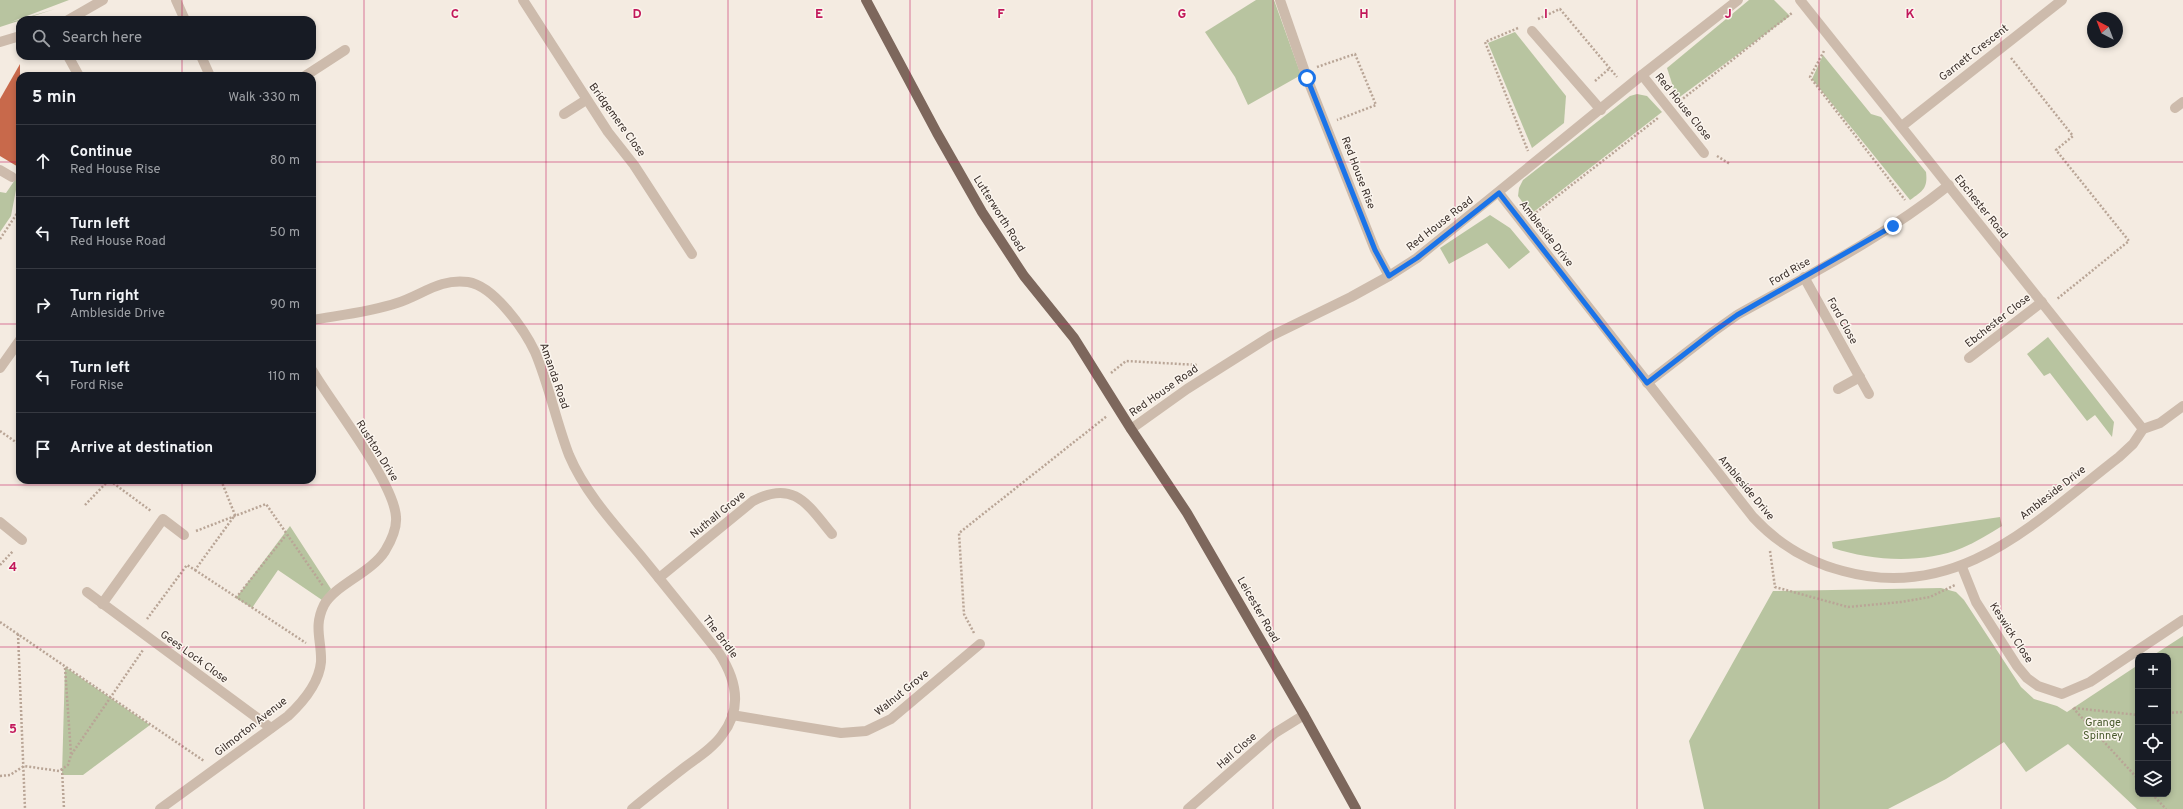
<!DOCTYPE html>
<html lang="en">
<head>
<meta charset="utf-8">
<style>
  body { margin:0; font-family:Overpass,sans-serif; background:#242831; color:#f1f3f6 }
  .controls { position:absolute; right:12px; bottom:12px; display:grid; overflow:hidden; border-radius:8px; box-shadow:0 2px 6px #0003 }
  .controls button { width:36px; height:36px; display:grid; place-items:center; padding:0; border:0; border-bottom:1px solid #363941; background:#171b24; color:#f1f3f6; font:20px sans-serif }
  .compass { position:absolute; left:2087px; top:12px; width:36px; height:36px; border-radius:50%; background:#171b24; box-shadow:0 2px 6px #0003; rotate:318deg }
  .stop { position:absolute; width:12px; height:12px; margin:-9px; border:3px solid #1a73e8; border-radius:50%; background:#fff }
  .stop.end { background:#1a73e8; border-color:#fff; box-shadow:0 1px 4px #0008 }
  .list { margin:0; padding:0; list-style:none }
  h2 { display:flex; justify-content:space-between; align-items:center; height:52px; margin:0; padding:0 16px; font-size:17px }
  h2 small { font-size:13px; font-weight:400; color:#9ea1a6 }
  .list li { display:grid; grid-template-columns:26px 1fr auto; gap:12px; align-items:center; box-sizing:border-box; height:72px; padding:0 16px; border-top:1px solid #363941 }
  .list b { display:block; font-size:15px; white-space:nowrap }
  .list p { margin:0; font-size:13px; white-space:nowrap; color:#9ea1a6 }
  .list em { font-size:13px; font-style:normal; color:#9ea1a6 }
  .icon { flex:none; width:22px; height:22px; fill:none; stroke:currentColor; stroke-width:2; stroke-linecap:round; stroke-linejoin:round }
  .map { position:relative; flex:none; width:2183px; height:809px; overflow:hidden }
  .search { position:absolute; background:#171b24; box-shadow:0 2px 6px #0003; left:16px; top:16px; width:300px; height:44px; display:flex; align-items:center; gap:10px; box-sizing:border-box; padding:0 14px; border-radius:12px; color:#9ea1a6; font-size:15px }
  .panel { position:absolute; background:#171b24; box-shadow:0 2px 6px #0003; left:16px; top:72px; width:300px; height:412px; border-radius:12px }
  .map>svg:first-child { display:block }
</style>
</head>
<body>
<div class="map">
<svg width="2183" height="809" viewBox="0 0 2183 809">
  <rect width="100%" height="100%" fill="#f4ebe1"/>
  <g fill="#b8c4a0">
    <path d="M 0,0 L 69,0 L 11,22 L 55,9 L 0,27 Z"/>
    <path d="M 1256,0 L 1274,0 L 1301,75 L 1248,105 L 1235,77 L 1205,32 Z"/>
    <path d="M 1749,0 L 1774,0 L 1790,16 L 1677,99 L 1667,68 Z"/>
    <path d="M 1515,32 L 1566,96 L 1564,123 L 1532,148 L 1488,43 Z"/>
    <path d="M 1823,55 L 1871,114 L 1881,117 L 1926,172 C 1928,188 1923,191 1910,200 L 1812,79 Z"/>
    <path d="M 1637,94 L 1647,96 L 1662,112 L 1531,214 L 1518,196 L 1519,188 L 1523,180 L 1630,96 Z"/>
    <path d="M 19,174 L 11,216 L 0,232 L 0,192 L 6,193 Z"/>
    <path d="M 1490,215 L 1510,228 L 1530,252 L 1509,269 L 1487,243 L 1449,264 L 1440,248 Z"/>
    <path d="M 2048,337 L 2114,422 L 2112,437 L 2095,415 L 2087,421 L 2050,373 L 2044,376 L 2027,354 Z"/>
    <path d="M 2000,517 L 2002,526 C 1989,534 1976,542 1962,548 C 1923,564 1872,561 1833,548 L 1832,542 Z"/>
    <path d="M 290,526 L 331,589 L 322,600 L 278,570 L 252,608 L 236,598 Z"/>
    <path d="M 1941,588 L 1956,592 L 1964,600 L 2021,687 L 2034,699 L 2057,706 L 2067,712 L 2138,665 L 2138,794 L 2168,794 L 2168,656 L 2152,656 L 2183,636 L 2183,809 L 2137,809 L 2068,744 L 2026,772 L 2004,742 L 1946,779 L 1888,809 L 1704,809 L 1689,741 L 1773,591 Z"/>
    <path d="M 65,667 L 150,725 L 83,775 L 62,775 Z"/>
  </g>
  <path fill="#c8694b" d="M 20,64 L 20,168 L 0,156 L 0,99 Z"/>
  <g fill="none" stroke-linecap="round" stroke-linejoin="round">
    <g stroke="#b9a596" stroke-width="2.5" stroke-dasharray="2 2" stroke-linecap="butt">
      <path d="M 1538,19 L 1560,9 L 1617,77"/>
      <path d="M 1518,28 L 1485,42 L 1528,151"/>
      <path d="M 1824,51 L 1810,77 L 1905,200"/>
      <path d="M 2011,58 L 2073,136 L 2056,150 L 2129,241 L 2057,299"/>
      <path d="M 1317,67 L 1355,54 L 1376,105 L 1337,120"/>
      <path d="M 1595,81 L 1610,68"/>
      <path d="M 1680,101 L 1792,13"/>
      <path d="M 1717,156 L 1730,164"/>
      <path d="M 1533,215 L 1658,118"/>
      <path d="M 0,239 L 18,212 L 20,204"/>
      <path d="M 1111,373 L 1126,361 L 1198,365"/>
      <path d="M 0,431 L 20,445"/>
      <path d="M 85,505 L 109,480 L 151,511"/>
      <path d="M 196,531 L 266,504 L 323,586"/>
      <path d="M 1770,551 L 1775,587 L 1848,607 L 1901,602 L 1930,597 L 1955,585"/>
      <path d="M 0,565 L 13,551"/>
      <path d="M 195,570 L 306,643"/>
      <path d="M 236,598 L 286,535"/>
      <path d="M 147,619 L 187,565 L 195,570 L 235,515 L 221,480"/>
      <path d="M 0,622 L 204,761"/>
      <path d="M 974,633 L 964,614 L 959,533 L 1107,416"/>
      <path d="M 18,634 L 25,809"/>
      <path d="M 65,668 L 71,754"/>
      <path d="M 2073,708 L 2138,779"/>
      <path d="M 2074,708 L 2138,715"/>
      <path d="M 2168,713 L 2183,712"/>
      <path d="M 62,769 L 64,809"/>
      <path d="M 0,776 L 10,775 L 24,766 L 59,771 L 68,765 L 71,755 L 143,650"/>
      <path d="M 2152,794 L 2166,809"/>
    </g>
    <g stroke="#cdbbac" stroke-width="10">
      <path d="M 1280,0 L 1307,78"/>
      <path d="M 564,114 L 586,100"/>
      <path d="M 0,170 L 12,177"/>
    </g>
    <g stroke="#cdbbac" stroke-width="10">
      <path d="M 176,0 L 185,20"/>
      <path d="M 523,0 L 608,132 L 634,165 L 692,254"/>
      <path d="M 1800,0 L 2143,429"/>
      <path d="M 68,20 L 103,0"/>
      <path d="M 1532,31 L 1601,110"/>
      <path d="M 0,42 L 20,36"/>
      <path d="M 68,56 L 79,76"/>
      <path d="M 201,56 L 210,76"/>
      <path d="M 1642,75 L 1704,153"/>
      <path d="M 305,76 L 345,50"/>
      <path d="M 1307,78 L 1375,250 L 1389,276"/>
      <path d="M 2175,108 L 2183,102"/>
      <path d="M 1902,126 L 2062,0"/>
      <path d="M 1499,193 L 1753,517 C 1777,543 1809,562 1843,571 C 1959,603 2036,521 2119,457 L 2133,444 L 2143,429 L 2160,423 L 2183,406"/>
      <path d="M 1804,277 L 1869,394"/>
      <path d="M 312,320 C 341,315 370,312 397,303 C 422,295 440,278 468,282 C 494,286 524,329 535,352 C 549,385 556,421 569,455 C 585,493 615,525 641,556 C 667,588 693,620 719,653 C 736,679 743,708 722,735 C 713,748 697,758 685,767 C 667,781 649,795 632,809"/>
      <path d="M 1969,358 L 2042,302"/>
      <path d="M 0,368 L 20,340"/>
      <path d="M 1647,383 L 1713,332 L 1737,315 C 1809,275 1884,237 1949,185"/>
      <path d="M 1838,389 L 1860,377"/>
      <path d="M 1131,429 L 1187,389 L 1271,336 L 1351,297 L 1389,276 L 1417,258 L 1642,75 L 1738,0"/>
      <path d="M 0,522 L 22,540"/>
      <path d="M 1962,567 L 1976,602 L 2017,666 L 2027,678 L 2038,686 L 2062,694 L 2090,682 L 2183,620"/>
      <path d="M 659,578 L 753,501 C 794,479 808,505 832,534"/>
      <path d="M 87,592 L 271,728"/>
      <path d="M 102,604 L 163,519 L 184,535"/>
      <path d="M 732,715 L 841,733 L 866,731 L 891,719 L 980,644"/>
      <path d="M 160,809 L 288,716 C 303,702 319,684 321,662 C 322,641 313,627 324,605 C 335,585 371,573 385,551 C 391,541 397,529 396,517 C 394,482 332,404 312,370"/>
      <path d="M 1188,809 L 1275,733 L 1304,715"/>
    </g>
    <path stroke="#7d675c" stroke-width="10" d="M 866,0 L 937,133 L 982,212 L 1024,276 L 1074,338 L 1131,429 L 1187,513 L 1304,715 L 1356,809"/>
  </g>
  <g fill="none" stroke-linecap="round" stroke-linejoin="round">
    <path stroke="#1a73e8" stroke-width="5" d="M 1307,78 L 1375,250 L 1389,276 L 1417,258 L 1499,193 L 1647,383 L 1713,332 L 1737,315 L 1893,226"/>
  </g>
  <path fill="none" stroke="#c2185b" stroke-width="1" stroke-opacity="0.55" d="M 182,0 L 182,20M 364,0 L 364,809M 546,0 L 546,809M 728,0 L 728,809M 910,0 L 910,809M 1092,0 L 1092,809M 1273,0 L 1273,809M 1455,0 L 1455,809M 1637,0 L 1637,809M 1819,0 L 1819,809M 2001,0 L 2001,809M 182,56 L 182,76M 0,162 L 20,162M 312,162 L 2183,162M 0,324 L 20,324M 312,324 L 2183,324M 182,480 L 182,809M 0,485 L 2183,485M 0,647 L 2183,647"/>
  <g text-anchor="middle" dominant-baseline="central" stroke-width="3" stroke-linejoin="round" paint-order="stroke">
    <g font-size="11" fill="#3b302b" stroke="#fbf5ee">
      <text transform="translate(1974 53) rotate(-38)">Garnett Crescent</text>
      <text transform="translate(1683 107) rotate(51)">Red House Close</text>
      <text transform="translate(617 120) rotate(54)">Bridgemere Close</text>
      <text transform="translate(1358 173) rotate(69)">Red House Rise</text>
      <text transform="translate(1981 207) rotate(51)">Ebchester Road</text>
      <text transform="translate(999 214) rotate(58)">Lutterworth Road</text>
      <text transform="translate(1440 224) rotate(-38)">Red House Road</text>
      <text transform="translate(1546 234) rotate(52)">Ambleside Drive</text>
      <text transform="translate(1790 272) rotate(-30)">Ford Rise</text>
      <text transform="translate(1842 321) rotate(61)">Ford Close</text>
      <text transform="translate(1998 321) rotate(-38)">Ebchester Close</text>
      <text transform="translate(554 376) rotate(71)">Amanda Road</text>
      <text transform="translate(1164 391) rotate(-35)">Red House Road</text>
      <text transform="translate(377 451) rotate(58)">Rushton Drive</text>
      <text transform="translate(1746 488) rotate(50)">Ambleside Drive</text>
      <text transform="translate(2053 493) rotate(-38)">Ambleside Drive</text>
      <text transform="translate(718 515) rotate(-39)">Nuthall Grove</text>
      <text transform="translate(1258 610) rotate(60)">Leicester Road</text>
      <text transform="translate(2011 633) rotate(57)">Keswick Close</text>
      <text transform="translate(720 637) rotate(53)">The Bridle</text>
      <text transform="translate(194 657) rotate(36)">Gees Lock Close</text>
      <text transform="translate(902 693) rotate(-39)">Walnut Grove</text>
      <text transform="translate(251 727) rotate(-38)">Gilmorton Avenue</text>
      <text transform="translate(1237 751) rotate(-41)">Hall Close</text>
    </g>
    <g font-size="11" fill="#4a5a2e" stroke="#fbf5ee">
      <text x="2103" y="723">Grange<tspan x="2103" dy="13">Spinney</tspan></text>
    </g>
  </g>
  <g font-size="13" text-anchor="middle" font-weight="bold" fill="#c2185b" stroke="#fbf5ee" stroke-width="3" stroke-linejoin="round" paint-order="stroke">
    <text x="455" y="18">C</text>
    <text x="637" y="18">D</text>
    <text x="819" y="18">E</text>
    <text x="1001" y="18">F</text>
    <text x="1182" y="18">G</text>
    <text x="1364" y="18">H</text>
    <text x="1546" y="18">I</text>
    <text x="1728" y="18">J</text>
    <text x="1910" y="18">K</text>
    <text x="13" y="571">4</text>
    <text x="13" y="733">5</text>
  </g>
</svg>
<div class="controls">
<button>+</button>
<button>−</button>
<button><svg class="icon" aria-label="locate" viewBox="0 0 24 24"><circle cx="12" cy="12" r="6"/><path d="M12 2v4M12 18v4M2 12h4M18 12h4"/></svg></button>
<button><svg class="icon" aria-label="layers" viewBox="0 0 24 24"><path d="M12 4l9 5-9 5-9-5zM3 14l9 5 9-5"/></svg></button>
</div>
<svg class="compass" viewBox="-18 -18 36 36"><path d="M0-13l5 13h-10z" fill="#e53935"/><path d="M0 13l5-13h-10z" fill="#9ea1a6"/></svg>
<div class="stop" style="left:1307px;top:78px"></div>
<div class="stop end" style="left:1893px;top:226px"></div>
<div class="search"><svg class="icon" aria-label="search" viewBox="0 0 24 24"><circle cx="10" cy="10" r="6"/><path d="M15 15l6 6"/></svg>Search here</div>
<section class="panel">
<h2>5 min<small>Walk · 330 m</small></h2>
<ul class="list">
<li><svg class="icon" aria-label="ahead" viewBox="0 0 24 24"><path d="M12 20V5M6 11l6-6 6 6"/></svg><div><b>Continue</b><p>Red House Rise</p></div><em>80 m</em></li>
<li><svg class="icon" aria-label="left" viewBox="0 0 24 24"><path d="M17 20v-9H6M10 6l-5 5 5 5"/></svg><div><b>Turn left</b><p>Red House Road</p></div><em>50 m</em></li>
<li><svg class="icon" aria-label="right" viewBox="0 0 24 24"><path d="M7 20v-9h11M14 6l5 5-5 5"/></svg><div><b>Turn right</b><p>Ambleside Drive</p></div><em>90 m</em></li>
<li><svg class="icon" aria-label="left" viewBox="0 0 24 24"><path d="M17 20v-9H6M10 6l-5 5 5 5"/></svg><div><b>Turn left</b><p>Ford Rise</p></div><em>110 m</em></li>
<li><svg class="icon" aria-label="arrive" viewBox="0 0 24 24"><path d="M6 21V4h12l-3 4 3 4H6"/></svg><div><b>Arrive at destination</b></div></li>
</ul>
</section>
</div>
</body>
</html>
